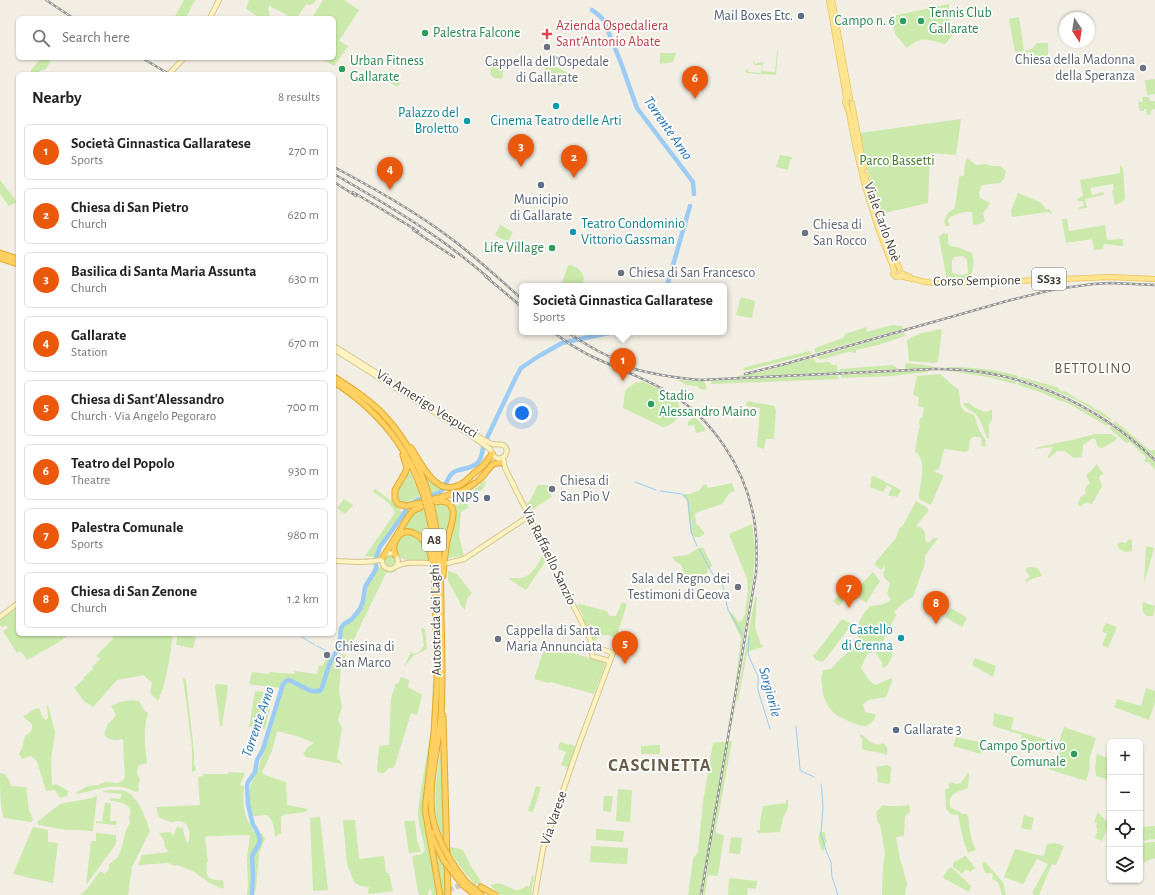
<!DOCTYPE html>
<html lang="en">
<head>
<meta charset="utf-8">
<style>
  body { margin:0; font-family:"Alegreya Sans",sans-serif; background:#f6f6f6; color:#222 }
  .controls { position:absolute; right:12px; bottom:12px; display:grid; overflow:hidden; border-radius:6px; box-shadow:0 1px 3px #0004 }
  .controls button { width:36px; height:36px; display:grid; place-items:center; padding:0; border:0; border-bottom:1px solid #e0e0e0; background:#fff; color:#222; font:20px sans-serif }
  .compass { position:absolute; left:1059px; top:12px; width:36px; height:36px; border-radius:50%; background:#fff; box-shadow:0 1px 3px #0004; rotate:168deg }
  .you { position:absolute; left:522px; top:413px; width:14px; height:14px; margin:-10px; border:3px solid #fff; border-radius:50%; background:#1a73e8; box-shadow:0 0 0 6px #1a73e833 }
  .badge { display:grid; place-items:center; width:26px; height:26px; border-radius:50%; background:#ea580c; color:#fff; font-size:13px; font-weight:700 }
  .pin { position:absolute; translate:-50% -33px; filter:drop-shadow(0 1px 2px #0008) }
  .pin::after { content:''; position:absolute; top:21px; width:14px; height:12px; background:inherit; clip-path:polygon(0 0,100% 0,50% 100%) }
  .popup { position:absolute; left:519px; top:283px; width:208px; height:52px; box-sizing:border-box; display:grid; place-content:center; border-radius:6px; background:#fff; filter:drop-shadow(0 1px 3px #0005); font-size:13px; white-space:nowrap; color:#767676 }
  .popup b { font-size:15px; color:#222 }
  .popup::after { content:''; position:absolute; left:50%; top:100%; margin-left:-8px; border:8px solid transparent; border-top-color:#fff }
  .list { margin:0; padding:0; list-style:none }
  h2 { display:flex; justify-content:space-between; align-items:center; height:52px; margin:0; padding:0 16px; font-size:17px }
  h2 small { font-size:13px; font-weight:400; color:#767676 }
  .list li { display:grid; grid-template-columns:26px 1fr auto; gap:12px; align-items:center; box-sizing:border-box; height:56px; margin:0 8px 8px; padding:0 8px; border:1px solid #e0e0e0; border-radius:6px }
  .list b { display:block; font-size:15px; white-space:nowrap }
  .list p { margin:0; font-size:13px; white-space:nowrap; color:#767676 }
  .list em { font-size:13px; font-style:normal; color:#767676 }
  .icon { flex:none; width:22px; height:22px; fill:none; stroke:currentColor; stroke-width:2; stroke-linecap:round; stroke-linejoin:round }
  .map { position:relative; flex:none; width:1155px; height:895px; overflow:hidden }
  .search { position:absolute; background:#fff; box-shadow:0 1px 3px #0004; left:16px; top:16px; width:320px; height:44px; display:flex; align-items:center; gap:10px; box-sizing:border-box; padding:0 14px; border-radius:6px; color:#767676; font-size:15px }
  .panel { position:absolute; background:#fff; box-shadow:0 1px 3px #0004; left:16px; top:72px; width:320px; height:564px; border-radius:6px }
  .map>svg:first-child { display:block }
</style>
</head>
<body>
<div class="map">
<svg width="1155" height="895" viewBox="0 0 1155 895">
  <rect width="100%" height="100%" fill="#f2eee3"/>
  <g fill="#cae9aa" fill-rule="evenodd">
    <path d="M 184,0 L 195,0 L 186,18 L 174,18 Z"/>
    <path d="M 249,0 L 316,0 L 313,4 L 309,5 L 306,4 L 297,18 L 292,18 L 278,10 L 277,10 L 271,7 L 270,5 L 268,9 L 270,14 L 267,18 L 260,18 L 246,9 Z"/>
    <path d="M 323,0 L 344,0 L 359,10 L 339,41 L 348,46 L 334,66 L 321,58 L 334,58 L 334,18 L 312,18 Z"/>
    <path d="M 949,4 L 951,33 L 953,35 L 945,44 C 928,41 923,34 907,48 L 895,34 L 892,16 Z"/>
    <path d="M 1019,17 L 1024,51 L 1015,52 L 1009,19 Z"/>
    <path d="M 1037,43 L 1048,43 L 1048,59 L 1034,61 L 1033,52 L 1025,53 L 1025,51 L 1032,49 Z"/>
    <path d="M 777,51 L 778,51 L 776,75 L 747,73 L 745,71 L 745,70 L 747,69 L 749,72 L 761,73 L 762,65 L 755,65 L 753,63 L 753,61 L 756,64 L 757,63 L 763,62 L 762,71 L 775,72 Z"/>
    <path d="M 660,53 L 676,53 L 673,62 L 660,64 Z"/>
    <path d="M 41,58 L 47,58 L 50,62 L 46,69 L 40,71 L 39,74 L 30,74 L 31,72 L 31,70 Z"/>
    <path d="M 491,61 L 503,61 L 503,77 L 501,79 L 494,78 C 489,74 490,67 491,61 Z"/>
    <path d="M 548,63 L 568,73 L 561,86 L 541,76 Z"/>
    <path d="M 388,74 L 401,82 L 397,87 L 384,79 Z"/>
    <path d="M 1155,79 L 1155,94 L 1147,95 L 1145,80 Z"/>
    <path d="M 1142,97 L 1149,97 L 1150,101 L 1155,101 L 1155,109 L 1151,110 L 1151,114 L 1147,115 L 1146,109 L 1144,109 L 1144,111 L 1140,111 L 1138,102 L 1143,102 Z"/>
    <path d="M 961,119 L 956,155 L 930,153 L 928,203 L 880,214 L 865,163 L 860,133 Z"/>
    <path d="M 780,155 L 792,157 L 792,159 L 790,160 L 788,170 L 776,167 Z"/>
    <path d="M 967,158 L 976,165 L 985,164 L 991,166 L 1000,166 L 1006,171 L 1004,179 L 1000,183 L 982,185 L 979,192 L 980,198 L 987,201 L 990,204 L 983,213 L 985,221 L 980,224 L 973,225 L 972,212 L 967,212 L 960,213 L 950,217 L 948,221 L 950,226 L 946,226 L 944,221 L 948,213 L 955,208 L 959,177 L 964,175 L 965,163 Z"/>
    <path d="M 1120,165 L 1123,169 L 1125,198 C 1123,203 1119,203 1115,205 L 1112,191 L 1114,190 L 1113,184 L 1090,188 L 1092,195 L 1104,192 L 1103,195 L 1085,199 L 1087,208 L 1079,209 L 1079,207 L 1084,206 L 1083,201 L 1078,201 L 1077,199 L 1083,196 L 1080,180 L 1120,173 Z"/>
    <path d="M 0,180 L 17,202 L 9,206 L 0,194 Z"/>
    <path d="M 1018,193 L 1040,202 L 1047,210 L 1049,209 L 1052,213 L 1051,214 L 1048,212 L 1012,217 L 1011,211 Z"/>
    <path d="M 1062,219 L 1067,219 L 1069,231 L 1105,225 L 1107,240 L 1123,239 L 1123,246 L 1104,244 L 1103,249 L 1094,250 L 1092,239 L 1066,243 Z"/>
    <path d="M 500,225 L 513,232 L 508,242 L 495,235 Z"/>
    <path d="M 943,233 L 948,234 L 948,243 L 950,246 L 957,247 L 972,253 C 975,262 973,272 969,280 L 947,281 L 939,237 ZM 963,256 L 967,260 L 968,273 C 963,276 958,275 952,273 L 952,261 L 954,257 Z"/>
    <path d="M 568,265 C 578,265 590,277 580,286 L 561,286 Z"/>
    <path d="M 741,297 L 755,301 L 752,318 L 736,315 Z"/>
    <path d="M 892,325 L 902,326 L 903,329 L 815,353 L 815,348 L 843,338 L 845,334 L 867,327 L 866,332 Z"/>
    <path d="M 942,329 L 938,362 L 934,363 L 909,361 L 907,340 L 921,333 Z"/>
    <path d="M 904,332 L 905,336 L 878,345 L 856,350 L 856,353 L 848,352 L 819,360 L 817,357 Z"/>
    <path d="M 809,351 L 810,351 L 812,354 L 744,371 L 743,368 Z"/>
    <path d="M 813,358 L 817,363 L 829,362 L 832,365 L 837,365 L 838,372 L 737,377 L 737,376 L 761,372 Z"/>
    <path d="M 905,363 L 923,365 L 939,368 L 905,369 Z"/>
    <path d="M 893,365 L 898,369 L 840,372 L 840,369 Z"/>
    <path d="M 947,367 C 971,367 995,369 1018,376 L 1017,379 L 972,370 L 947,368 Z"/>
    <path d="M 930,370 L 927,372 L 893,376 L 841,378 L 841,375 Z"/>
    <path d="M 943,370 L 977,373 L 1016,381 L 1015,384 L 988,377 Z"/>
    <path d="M 940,374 C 947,379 951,385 959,390 L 960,403 L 962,408 L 964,411 L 974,415 L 975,417 L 979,430 L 985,439 L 986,447 L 982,446 L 981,438 C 970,434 969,440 969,449 L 966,452 L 944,449 L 939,469 L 936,470 L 935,472 L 943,475 L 943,477 L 931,505 L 919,499 C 919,484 929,463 915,451 C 917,442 917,434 920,426 L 919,424 L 920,418 L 922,418 L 924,408 L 918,406 L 919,397 L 913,395 L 917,376 Z"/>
    <path d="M 838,375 L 839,379 L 711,384 L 711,381 Z"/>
    <path d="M 1020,377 L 1057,387 L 1061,391 L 1067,392 L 1077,399 L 1090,405 L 1095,409 L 1102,412 L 1112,420 L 1111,421 C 1099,414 1088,406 1076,400 C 1058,391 1039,385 1020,379 Z"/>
    <path d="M 677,380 L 704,381 L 707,388 L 705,390 L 700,389 L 697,386 L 687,385 Z"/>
    <path d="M 641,381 C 649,384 672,394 677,401 C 680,406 680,412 678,416 C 675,423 669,426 663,427 L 623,408 L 625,391 L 636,382 L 640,383 Z"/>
    <path d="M 1019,382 C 1051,391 1080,406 1109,424 L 1107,426 L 1066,402 L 1060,401 L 1043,393 L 1018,385 Z"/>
    <path d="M 747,401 L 775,406 L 775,409 L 776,409 L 774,439 L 766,439 L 764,449 L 757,447 L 760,408 L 746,406 Z"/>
    <path d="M 963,403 L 969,403 C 974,408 981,411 988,412 L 989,410 L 992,410 C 992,414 993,419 991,422 L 989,424 L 989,439 L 987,438 C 984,431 982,422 977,416 C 973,410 966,410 963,403 Z"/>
    <path d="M 693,417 L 695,417 L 705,428 L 705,431 L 696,433 L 694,425 L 688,426 L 688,422 Z"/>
    <path d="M 1115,421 L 1147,448 L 1150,450 L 1155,450 L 1155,457 L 1113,423 Z"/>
    <path d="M 1111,426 C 1127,437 1142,448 1155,462 L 1155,470 L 1150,463 L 1144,461 L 1146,457 L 1130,442 L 1126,443 L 1110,429 Z"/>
    <path d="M 1095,434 L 1111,434 L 1117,438 L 1116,440 L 1102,448 L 1097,446 L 1096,440 L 1093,438 L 1083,445 L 1083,450 L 1081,457 L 1074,458 L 1065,451 L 1057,451 L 1048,459 L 1048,456 L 1053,447 L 1034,449 L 1039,447 L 1072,440 Z"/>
    <path d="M 1097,464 L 1098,467 L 1104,474 L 1101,475 L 1099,478 L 1102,486 L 1092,504 C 1087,502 1085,502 1081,506 L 1078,505 L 1078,502 L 1081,497 L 1086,493 L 1085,490 L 1086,487 L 1090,483 L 1086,475 L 1092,470 Z"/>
    <path d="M 420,466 L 441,487 L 439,490 L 432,494 Z"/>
    <path d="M 409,470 L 420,495 L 404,504 C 388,498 404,479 409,470 Z"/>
    <path d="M 872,476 L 874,476 L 901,490 L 897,497 L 894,496 L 893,497 L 888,495 L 892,488 L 887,485 L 883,492 L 870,487 Z"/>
    <path d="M 485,481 L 486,482 C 485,484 485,486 483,488 C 477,497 465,492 468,508 L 461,512 L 459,536 L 464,556 L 447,558 L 454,509 L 443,500 L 444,498 L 458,506 L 461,500 L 466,494 L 471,492 Z"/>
    <path d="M 732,483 L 735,491 L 730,492 L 722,504 L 695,513 L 696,523 L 704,532 L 704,534 L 700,537 L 695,537 L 691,534 L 687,500 L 682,496 L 684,494 L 691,494 L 693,492 L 699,491 L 703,485 L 706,484 L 708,488 Z"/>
    <path d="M 538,485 L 548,485 L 548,489 L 552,497 L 530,511 L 527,506 L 527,503 L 530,501 Z"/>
    <path d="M 375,489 C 384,496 397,503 402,513 C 395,529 379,540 374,557 L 365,556 L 395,513 C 392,503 382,498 373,492 Z"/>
    <path d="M 344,499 L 353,505 L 345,514 L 337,508 Z"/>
    <path d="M 916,501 L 926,507 L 929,510 L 916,526 C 924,527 926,533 925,540 L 928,543 L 934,538 L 938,538 L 925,556 L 925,563 L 913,597 C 905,600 900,606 894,612 L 897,615 L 895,617 L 883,641 C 895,651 895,657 884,668 L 882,667 L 882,662 L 875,652 L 868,653 L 861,668 L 869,680 L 875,685 L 892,678 L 892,681 L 886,697 L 869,700 L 863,704 L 865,712 L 875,714 C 876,717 875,719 872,722 C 870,724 868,726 864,726 C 859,726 843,719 838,716 C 828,710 822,696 822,685 C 821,679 821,675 824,670 L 831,669 L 840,659 L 850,651 L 861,631 L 859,622 L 864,613 L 870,606 L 880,605 L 888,602 L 891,599 L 887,594 L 890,583 C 886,580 883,577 883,572 L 885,570 L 885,565 L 881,570 L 874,564 L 896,538 L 899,528 L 902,527 Z"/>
    <path d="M 442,503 L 448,505 L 451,511 L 443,557 L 435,504 Z"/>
    <path d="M 423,508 L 424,509 L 432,546 L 430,547 L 426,540 L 401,531 L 413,513 Z"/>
    <path d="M 752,524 L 755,549 L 753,580 L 734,694 L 741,638 L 730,615 L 732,613 L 739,622 L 742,620 L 745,614 L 748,590 L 747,579 L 729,534 Z"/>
    <path d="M 410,534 L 414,535 L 427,547 L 429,560 C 421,560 412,562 403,559 C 388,552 397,537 410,534 Z"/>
    <path d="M 1129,539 L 1132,540 L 1132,551 C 1125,553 1119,551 1117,544 L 1120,542 L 1126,543 Z"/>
    <path d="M 1146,546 L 1154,548 L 1144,584 Z"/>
    <path d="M 701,547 L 704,549 L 712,566 L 707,570 L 708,573 L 701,575 L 697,577 L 695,574 L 686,575 L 684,573 L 681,565 L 675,561 L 672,557 L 687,555 Z"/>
    <path d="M 543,554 L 547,559 L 526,590 L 509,579 C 514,577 518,579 522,578 C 533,575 539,563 543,554 Z"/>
    <circle cx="390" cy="561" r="6"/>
    <path d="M 378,566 L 386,571 L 396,570 L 396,572 L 386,573 L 348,651 L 339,650 L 342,629 L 344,625 L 358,614 L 360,611 L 364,600 L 366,587 L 372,579 Z"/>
    <path d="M 1028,567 L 1038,568 L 1042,576 L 1034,578 L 1026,582 L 1025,581 L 1030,576 L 1025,570 Z"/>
    <path d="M 448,571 L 457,574 L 472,593 L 467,598 L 465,610 L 461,606 L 459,601 L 448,581 Z"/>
    <path d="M 873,572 L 880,581 L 866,603 L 853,593 Z"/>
    <path d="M 844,590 L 849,595 L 839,606 L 833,601 Z"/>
    <path d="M 755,597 L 757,597 L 755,627 L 761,645 L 763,645 L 763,647 L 749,651 L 747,653 L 738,700 L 737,700 L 730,735 Z"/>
    <path d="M 622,602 L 627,604 L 616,638 C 605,634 603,633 594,641 L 584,622 L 583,615 L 577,605 L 580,604 L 607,611 L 609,616 L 616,616 Z"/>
    <path d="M 1143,602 L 1155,606 L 1154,612 L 1153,616 L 1147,616 C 1142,613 1142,608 1143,602 Z"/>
    <path d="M 18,607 L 18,634 L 70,634 L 59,642 L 27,660 L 21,651 L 17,653 L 3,631 L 8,628 L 6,625 L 2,627 L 0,625 L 0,620 Z"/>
    <path d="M 951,608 L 967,618 L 962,627 L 945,617 Z"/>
    <path d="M 842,619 L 852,624 L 827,657 L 822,662 L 816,660 L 812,655 L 815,654 Z"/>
    <path d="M 1106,623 L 1117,627 L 1108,648 L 1102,645 L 1107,634 L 1102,631 Z"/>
    <path d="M 421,628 L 425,629 L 427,649 L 413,656 L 404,667 L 411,652 L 415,654 L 420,651 L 424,646 Z"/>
    <path d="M 115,634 L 173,634 C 170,655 167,681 158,701 L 150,693 L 152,682 L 146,678 L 144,675 L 117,680 L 93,707 L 84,701 L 74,688 L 84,679 L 83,678 L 93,669 L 92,667 L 100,659 L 96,656 L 113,639 L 112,638 Z"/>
    <path d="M 178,634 L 196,637 L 193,648 L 176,645 Z"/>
    <path d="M 547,646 L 604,662 L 605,665 L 594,694 L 554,683 L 550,682 L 549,683 L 534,679 L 542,655 Z"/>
    <path d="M 331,654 L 332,655 C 327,665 326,675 322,685 C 318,694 309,688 303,685 C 298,682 291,679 285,680 L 280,688 L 249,684 L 252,672 L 269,674 L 269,672 L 294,674 L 295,671 L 317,674 L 319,665 L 323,666 L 326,659 L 328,659 L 331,657 Z"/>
    <path d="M 340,654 L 346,655 L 341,667 L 339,692 L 342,707 L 338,720 L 342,728 L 337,758 L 343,764 L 306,757 L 303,754 L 307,748 L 314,743 L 300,737 L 277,731 L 272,751 L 262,772 L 264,775 L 286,782 L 287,805 L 308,809 L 305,812 L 283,815 L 281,817 L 281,833 L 275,837 C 274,828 274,821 267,815 L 254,816 L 251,812 L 249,796 L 250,786 L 256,773 L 270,735 L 283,688 L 285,683 L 288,682 L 312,692 L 319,692 L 322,691 C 328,679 328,663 340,654 Z"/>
    <path d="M 975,658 L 996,666 L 993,677 L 972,665 Z"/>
    <path d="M 401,677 L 409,680 L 408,687 L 417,692 L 418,693 L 422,694 L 417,715 L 411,713 L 395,765 L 393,768 L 389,768 L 384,773 L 377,772 L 379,746 L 389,745 L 391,698 L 396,683 L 398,684 Z"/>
    <path d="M 183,678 L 185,678 L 186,681 L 194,751 L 194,765 L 195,766 L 196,770 L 193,772 L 192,772 L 192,748 Z"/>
    <path d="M 433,681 L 434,682 L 433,723 L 424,794 L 424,809 L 437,895 L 432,895 L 431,889 L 429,890 L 428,895 L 419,895 C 418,892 418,889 417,886 C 415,876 414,867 412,857 L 416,855 L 422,854 L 425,850 L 419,823 L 418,814 L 420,795 L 431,730 Z"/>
    <path d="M 217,684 L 227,685 L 228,687 L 222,726 L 220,726 L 215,686 Z"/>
    <path d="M 1146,688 L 1155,691 L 1155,702 L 1149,720 L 1114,707 L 1117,699 L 1141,706 Z"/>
    <path d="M 255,691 L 270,693 L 272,699 C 269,709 268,719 265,729 L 249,727 Z"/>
    <path d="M 131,700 L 139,701 L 144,710 L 148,713 C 143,730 145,745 147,763 L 138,766 L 137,773 L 140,780 L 138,785 L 139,790 L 137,792 C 132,791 128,788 122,787 C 107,785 92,791 78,794 L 77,792 L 88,786 L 98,785 L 105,782 L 118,783 L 122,781 L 125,778 L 123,739 C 120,739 118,740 116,740 C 112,740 108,738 106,737 L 104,734 L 108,724 L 114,718 L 116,715 L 111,706 L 120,702 Z"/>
    <path d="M 47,705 L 48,705 L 55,732 L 51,760 L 52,785 L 56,784 L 68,791 L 67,796 L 60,798 L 55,790 L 46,791 L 37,761 L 31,756 L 22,759 L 19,753 C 27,745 20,736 30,733 L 32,729 L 32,724 L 23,716 C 30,714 33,708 39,708 L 43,718 L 46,720 L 48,718 Z"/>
    <path d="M 994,713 L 1014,718 L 1011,729 L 1054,742 L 1051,753 L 1019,744 L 1022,735 L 993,726 Z"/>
    <path d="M 1064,727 L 1096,738 L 1090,756 L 1089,771 L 1086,781 L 1048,769 L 1052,766 L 1054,761 L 1056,762 L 1061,743 L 1059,742 Z"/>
    <path d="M 861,734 C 867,739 875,748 883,743 C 887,745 889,751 886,755 C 879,751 870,752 862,749 L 862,739 L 860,736 Z"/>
    <path d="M 956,737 L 983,743 L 981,754 L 953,746 Z"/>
    <path d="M 443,738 L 446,846 C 444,843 442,839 440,835 C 430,808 438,766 443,738 Z"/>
    <path d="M 732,741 L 716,829 L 716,833 L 719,834 L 724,835 L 718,876 L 708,875 L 705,895 L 688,895 L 693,859 L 698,852 L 703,802 L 713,743 Z"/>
    <path d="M 560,742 L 569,745 L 570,744 L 575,746 L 569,768 L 561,765 L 566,752 L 558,749 Z"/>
    <path d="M 660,745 L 660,754 L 641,754 L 641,746 Z"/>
    <path d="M 1097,754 L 1110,759 L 1110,780 L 1096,776 L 1095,768 Z"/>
    <path d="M 887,765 L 891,767 L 890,782 L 889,784 L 878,782 L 877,780 L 878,777 L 876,767 Z"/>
    <path d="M 229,772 L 245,773 L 240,785 L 244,786 C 242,805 244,819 256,834 L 262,833 L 265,839 L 259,853 L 256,889 L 251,895 L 247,895 L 248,886 L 247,859 L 250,835 L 207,836 L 205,838 L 208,862 L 207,862 C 205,878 208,881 223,880 L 224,887 L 222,889 L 208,882 L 193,871 L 177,865 L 174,866 L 168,863 L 138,865 L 142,855 L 169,852 L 165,847 L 164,841 L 159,833 L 170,832 L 173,836 L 177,827 L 183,828 L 184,834 L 187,843 L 189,841 C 190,832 190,822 178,821 C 174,821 176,822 172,822 C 167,821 163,819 159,817 L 156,807 L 200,805 L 198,777 L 203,776 L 203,774 L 228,774 Z"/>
    <path d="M 968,772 L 969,775 L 968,788 C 963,790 954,792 951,797 C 949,800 950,804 950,807 L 960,812 L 962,814 L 967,814 L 968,817 C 970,828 970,840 976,850 L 968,853 L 963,839 L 958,815 L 951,814 L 946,809 C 946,802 945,796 945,789 L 949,788 L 949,784 L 951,782 L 956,784 L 961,783 L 964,779 Z"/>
    <path d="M 0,773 L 5,774 L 9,780 L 11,786 L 26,787 L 29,810 L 33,820 L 31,822 L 4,818 C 0,808 0,786 0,773 Z"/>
    <path d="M 536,786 L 541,787 L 533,812 L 528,811 Z"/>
    <path d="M 618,789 L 632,790 L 630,822 L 616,821 Z"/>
    <path d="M 109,790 C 114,790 120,790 125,791 C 138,795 146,819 150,831 L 132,867 L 128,895 L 80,895 L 87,889 L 100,871 L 105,874 L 109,869 L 109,864 C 113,861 117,859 119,855 C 124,845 123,832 130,823 L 129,817 L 131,811 C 127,802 119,802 111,801 L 109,798 L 120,799 L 122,794 L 102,792 L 103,791 Z"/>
    <path d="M 97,795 L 93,831 L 59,829 L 39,825 L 37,822 L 60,804 L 92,798 Z"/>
    <path d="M 604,796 L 613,796 L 611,812 L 603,811 Z"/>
    <path d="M 786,799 L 788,801 L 788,807 L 783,818 L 780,832 L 760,833 L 757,832 L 757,830 L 760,830 L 760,822 L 763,806 L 786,803 Z"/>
    <path d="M 105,803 L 111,803 L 110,821 L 117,821 L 116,825 L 96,823 L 96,821 L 102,822 Z"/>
    <path d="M 883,805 C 889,807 902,806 909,805 L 910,812 L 905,816 L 904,836 L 896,837 L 900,859 L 907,883 L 905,895 L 882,895 L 883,866 L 885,853 L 880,824 L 878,823 L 876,812 Z"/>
    <path d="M 1098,812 L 1109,824 L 1102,841 L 1095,838 L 1097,832 L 1097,828 L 1096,827 L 1097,823 L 1094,822 Z"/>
    <path d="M 1024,815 L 1034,818 L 1031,830 L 1021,828 Z"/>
    <path d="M 320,817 L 328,890 L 313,891 L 310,818 Z"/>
    <path d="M 343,820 L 355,820 L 359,859 L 384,856 L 386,873 L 389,873 L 393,891 L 369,894 L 368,893 L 369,887 L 360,886 L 354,882 L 347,864 Z"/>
    <path d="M 404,821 L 415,821 L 417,840 L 421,851 L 420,852 L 409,853 Z"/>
    <path d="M 1155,826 L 1155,839 L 1140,841 L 1140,827 Z"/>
    <path d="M 33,827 L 48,830 L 48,842 L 58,843 L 53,883 L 13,874 Z"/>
    <path d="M 596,829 L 624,831 L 623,842 L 596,840 Z"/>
    <path d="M 820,831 L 826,833 L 825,836 L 827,842 L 824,845 L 825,849 L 823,851 C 819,845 817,838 820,831 Z"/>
    <path d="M 96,833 L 116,835 L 116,844 L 86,885 L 91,841 L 96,841 Z"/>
    <path d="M 731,837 L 742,838 L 740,854 L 729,853 Z"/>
    <path d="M 1155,842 L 1155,858 L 1142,863 L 1140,860 L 1140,843 Z"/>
    <path d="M 1055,843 L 1064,846 L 1056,865 L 1052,864 L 1039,895 L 1035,895 L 1032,893 L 1048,864 L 1037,859 L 1023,884 L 1004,877 L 1015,849 L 1042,856 L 1044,855 L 1047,844 Z"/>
    <path d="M 591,846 L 628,848 L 627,864 L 590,862 Z"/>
    <path d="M 450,847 L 457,848 L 463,850 L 472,868 L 481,881 L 479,884 C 476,884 476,884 473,882 C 465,874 458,862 450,853 Z"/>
    <path d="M 437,850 L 446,869 L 447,895 L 442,895 L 435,851 Z"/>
    <path d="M 965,856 L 966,856 L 975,868 L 970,872 L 966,869 L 962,874 L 953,867 L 953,863 L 956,861 Z"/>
    <path d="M 985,862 L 1003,882 L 1006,895 L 1002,895 C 1000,888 1000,881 992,879 L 993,875 L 991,873 L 985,873 L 982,863 Z"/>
    <path d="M 951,867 L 971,886 L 969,892 L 943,878 C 944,874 947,870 951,867 Z"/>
    <path d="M 532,876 L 534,876 L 531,895 L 500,895 L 490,885 C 493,884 498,883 501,884 C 508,886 518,895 526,886 L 529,887 Z"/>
    <path d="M 729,878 L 757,881 L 756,889 L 748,888 L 747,895 L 728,895 Z"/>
  </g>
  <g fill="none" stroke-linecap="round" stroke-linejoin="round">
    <g stroke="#9cccf3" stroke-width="1">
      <path d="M 635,482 L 656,490"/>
      <path d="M 660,491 L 682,494 L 685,496 L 688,501 L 691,532 L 697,546"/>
      <path d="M 699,549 L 712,573 L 722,583 L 728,610 L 743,635"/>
      <path d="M 302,637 L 315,645"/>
      <path d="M 749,637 L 748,654 L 754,668 L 758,676 L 758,690 L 770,729"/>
      <path d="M 317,646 L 335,655"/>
      <path d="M 796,726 L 800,769 L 801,771 L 814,777"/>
      <path d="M 821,784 L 822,792 L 823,807 L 821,834 L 827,853 L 831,862 L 832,877 L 838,895"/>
    </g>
    <g stroke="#9cccf3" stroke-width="4.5">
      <path d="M 592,10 L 600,16 L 604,21 L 621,63 L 637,108 L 693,182 L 694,194"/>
      <path d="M 667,286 L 690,206"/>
      <path d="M 487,438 L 516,377 L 521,368 L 539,356 L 562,343 L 613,332"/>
      <path d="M 445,485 C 448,480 449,475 454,472 C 457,470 460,470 463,469 C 478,466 481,462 483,448"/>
      <path d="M 433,495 L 439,493 L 443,489"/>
      <path d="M 409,505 L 419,499"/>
      <path d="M 376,558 L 380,547 L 403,515 L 406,510"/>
      <path d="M 252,895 L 253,875 L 252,856 L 259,844 L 260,839 L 256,829 L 253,825 L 248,804 L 247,786 L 248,782 L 255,772 L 257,760 L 263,749 L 283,684 L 286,681 L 289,680 L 311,691 L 320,691 L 322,688 L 329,665 L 339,647 L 341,628 L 344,624 L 352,619 L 360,609 L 363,601 L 365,587 L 376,569 L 376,565"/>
    </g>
    <path stroke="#cfcbc0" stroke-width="5" stroke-dasharray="5 2.5" stroke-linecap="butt" d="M 443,895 C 452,884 469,884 481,887"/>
    <g stroke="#d4c591" stroke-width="6">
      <g id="secondary">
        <path d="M 210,18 L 219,0"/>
        <path d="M 169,74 L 184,58"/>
        <path d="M 334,346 L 482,439 C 486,440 489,443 492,444 C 500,446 503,441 507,450 L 505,456 L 499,459 L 495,457"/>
        <path d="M 335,350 L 469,434 L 490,449 L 494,456"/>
        <path d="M 503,458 L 505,468 L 592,643 L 596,647 L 613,653 L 577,750 L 543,849 L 535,895"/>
        <circle cx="390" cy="561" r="8"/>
        <path d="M 334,561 C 348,561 370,564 382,559"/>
        <path d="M 448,563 L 464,559 L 529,516"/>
        <path d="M 397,566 C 407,561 418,563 429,563"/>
        <path d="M 0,617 L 18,603"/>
        <path d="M 592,644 L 592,656 L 609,661"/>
      </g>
    </g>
    <g stroke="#e8c45b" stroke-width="6">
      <g id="primary">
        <path d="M 829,0 L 845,91 L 846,99 L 845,102 L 849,113 L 856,149 L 865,186 L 878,228 L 894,270"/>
        <path d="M 832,0 L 850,98"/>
        <path d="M 852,103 L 864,168"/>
        <path d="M 865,175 L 877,216"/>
        <path d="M 887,242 L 900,269"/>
        <path d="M 894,270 L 893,274 L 896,277 L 899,276 L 926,282 L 942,284 L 1110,277 L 1155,279"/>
        <path d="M 901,273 L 910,277"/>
      </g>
    </g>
    <g stroke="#e3a82c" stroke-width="7">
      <g id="highway">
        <path d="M 0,253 L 18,259"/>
        <path d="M 0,258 L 18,264"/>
        <path d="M 334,377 C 351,388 368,399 382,413 C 437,471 441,542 441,617 C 442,650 443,683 441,716 C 438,749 428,783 432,815 C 433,821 435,827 437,833"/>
        <path d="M 334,382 C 395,421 426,474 434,546 L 437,683 L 434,733 L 425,809 L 440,895"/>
        <path d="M 411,448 C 421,463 435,495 457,486 C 462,485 466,481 470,477"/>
        <path d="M 403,455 L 407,468 L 405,473 L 395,490 L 395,499 L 398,504 L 406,506 L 420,503"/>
        <path d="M 473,474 L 483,466 L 492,454"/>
        <path d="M 479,480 C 481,478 484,475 486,472 C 491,467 492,462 500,463"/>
        <path d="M 434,499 L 463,491 L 475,483"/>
        <path d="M 436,502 C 444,500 451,502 453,511 C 454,520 449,532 447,541 C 445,553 444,564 443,576"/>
        <path d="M 395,555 C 393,548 393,543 398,537 C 407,525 422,536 428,547 C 430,551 431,556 432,562"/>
        <path d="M 383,557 L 410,514 L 414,510 L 421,507"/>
        <path d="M 443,716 L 448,895"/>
        <path d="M 432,832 L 438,849"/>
        <path d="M 466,882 L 481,895"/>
        <path d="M 463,885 L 475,895"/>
        <path d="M 481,887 L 495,895"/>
      </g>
    </g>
    <use href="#secondary" stroke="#fff3c1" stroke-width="4"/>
    <use href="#primary" stroke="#ffe490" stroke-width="4.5"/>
    <use href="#highway" stroke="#ffd162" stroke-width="5"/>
    <g stroke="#949494" stroke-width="2.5">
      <g id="rail">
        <path d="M 46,0 L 73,18"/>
        <path d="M 142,58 L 169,74"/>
        <path d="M 334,167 C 373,188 413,210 449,237 C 475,256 498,278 522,299"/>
        <path d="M 334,174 C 369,194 403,214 436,237 C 455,250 472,264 490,279"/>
        <path d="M 334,182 L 356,196"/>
        <path d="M 353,192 L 418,231"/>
        <path d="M 413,230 L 454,257"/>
        <path d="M 485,276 L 522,307"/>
        <path d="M 553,332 C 566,342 580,351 595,358 C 617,368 641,377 663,389 C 712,416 747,469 755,525 C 757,541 757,557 756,573 L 701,895"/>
        <path d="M 567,332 C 588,346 609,359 634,365"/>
        <path d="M 627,367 C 651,374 675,378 700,380 L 933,369 C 1016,367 1096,403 1155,460"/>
        <path d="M 745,374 L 785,364 L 1007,301 L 1056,289 L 1093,284 L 1111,283 L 1155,285"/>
      </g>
    </g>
    <use href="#rail" stroke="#fff" stroke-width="1" stroke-dasharray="3" stroke-linecap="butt"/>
    <g stroke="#e3a82c" stroke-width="7" stroke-linecap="butt">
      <g id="highway-bridge">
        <path d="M 437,833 C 444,851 453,866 466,882"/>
        <path d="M 438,849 L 444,861 L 463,885"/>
      </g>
    </g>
    <use href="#highway-bridge" stroke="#ffd162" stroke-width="5"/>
  </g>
  <g fill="#5c6f8a" stroke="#fff" stroke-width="1.5">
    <circle cx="801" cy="16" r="4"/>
    <circle cx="541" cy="185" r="4"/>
    <circle cx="487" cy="498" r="4"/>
    <circle cx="896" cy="730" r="4"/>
  </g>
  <g fill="#2e9e5b" stroke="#fff" stroke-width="1.5">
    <circle cx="903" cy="21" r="4"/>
    <circle cx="921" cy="21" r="4"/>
    <circle cx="425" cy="33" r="4"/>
    <circle cx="342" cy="69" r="4"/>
    <circle cx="552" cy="248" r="4"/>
    <circle cx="651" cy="404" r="4"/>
    <circle cx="1074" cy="754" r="4"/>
  </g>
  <path fill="#e0444e" stroke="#fff" stroke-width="1.5" d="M545 28h4v4h4v4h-4v4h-4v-4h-4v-4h4z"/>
  <g fill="#6b7280" stroke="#fff" stroke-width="1.5">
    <circle cx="547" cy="47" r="4"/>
    <circle cx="1143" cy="68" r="4"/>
    <circle cx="805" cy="233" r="4"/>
    <circle cx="621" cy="273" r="4"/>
    <circle cx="552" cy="489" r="4"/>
    <circle cx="738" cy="587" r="4"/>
    <circle cx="498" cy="639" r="4"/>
    <circle cx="327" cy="655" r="4"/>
  </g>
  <g fill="#0f9aa8" stroke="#fff" stroke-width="1.5">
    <circle cx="556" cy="106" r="4"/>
    <circle cx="467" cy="121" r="4"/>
    <circle cx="573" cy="232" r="4"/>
    <circle cx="901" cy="638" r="4"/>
  </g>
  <g text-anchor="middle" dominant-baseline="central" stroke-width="3.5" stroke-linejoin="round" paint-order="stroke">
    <g fill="#fff" stroke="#7c7870" stroke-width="1">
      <rect x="1032" y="268" width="34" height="22" rx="3"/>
      <rect x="422" y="529" width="24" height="22" rx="3"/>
    </g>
    <g font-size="13" font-weight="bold" fill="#443e33">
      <text x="1049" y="279">SS33</text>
      <text x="434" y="540">A8</text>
    </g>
    <g font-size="14" fill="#27864d" stroke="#fff" text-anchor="start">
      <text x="929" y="13">Tennis Club<tspan x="929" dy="16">Gallarate</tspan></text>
      <text x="895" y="21" text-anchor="end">Campo n. 6</text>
      <text x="433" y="33">Palestra Falcone</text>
      <text x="350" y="61">Urban Fitness<tspan x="350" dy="16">Gallarate</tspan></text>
      <text x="544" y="248" text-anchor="end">Life Village</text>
      <text x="659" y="396">Stadio<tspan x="659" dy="16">Alessandro Maino</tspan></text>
      <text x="1066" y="746" text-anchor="end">Campo Sportivo<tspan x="1066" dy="16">Comunale</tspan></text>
    </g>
    <g font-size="14" fill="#4e5e75" stroke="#fff" text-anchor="end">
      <text x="793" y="16">Mail Boxes Etc.</text>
      <text x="541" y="200" text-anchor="middle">Municipio<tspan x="541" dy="16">di Gallarate</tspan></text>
      <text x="479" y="498">INPS</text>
      <text x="904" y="730" text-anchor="start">Gallarate 3</text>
    </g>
    <g font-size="14" fill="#be3a42" stroke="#fff" text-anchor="start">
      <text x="556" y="26">Azienda Ospedaliera<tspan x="556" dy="16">Sant'Antonio Abate</tspan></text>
    </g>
    <g font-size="14" fill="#5b616d" stroke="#fff" text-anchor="start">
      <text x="1135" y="60" text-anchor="end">Chiesa della Madonna<tspan x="1135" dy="16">della Speranza</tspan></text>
      <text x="547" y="62" text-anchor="middle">Cappella dell'Ospedale<tspan x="547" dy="16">di Gallarate</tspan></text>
      <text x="813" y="225">Chiesa di<tspan x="813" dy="16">San Rocco</tspan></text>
      <text x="629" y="273">Chiesa di San Francesco</text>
      <text x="560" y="481">Chiesa di<tspan x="560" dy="16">San Pio V</tspan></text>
      <text x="730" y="579" text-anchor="end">Sala del Regno dei<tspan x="730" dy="16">Testimoni di Geova</tspan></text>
      <text x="506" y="631">Cappella di Santa<tspan x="506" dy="16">Maria Annunciata</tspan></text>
      <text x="335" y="647">Chiesina di<tspan x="335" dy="16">San Marco</tspan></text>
    </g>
    <g font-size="14" fill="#0d838f" stroke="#fff" text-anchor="end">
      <text x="459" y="113">Palazzo del<tspan x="459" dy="16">Broletto</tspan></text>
      <text x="556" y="121" text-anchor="middle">Cinema Teatro delle Arti</text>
      <text x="581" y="224" text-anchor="start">Teatro Condominio<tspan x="581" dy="16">Vittorio Gassman</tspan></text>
      <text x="893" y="630">Castello<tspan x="893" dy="16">di Crenna</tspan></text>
    </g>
    <g font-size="14" fill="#417825" stroke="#fff">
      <text x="897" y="161">Parco Bassetti</text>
    </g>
    <g font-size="14" fill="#443e33" stroke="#fff">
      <text transform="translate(882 222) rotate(70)">Viale Carlo Noè</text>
      <text transform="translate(977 281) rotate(-1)">Corso Sempione</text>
      <text transform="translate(427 404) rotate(32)">Via Amerigo Vespucci</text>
      <text transform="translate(549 556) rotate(64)">Via Raffaello Sanzio</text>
      <text transform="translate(436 620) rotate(-91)">Autostrada dei Laghi</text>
      <text transform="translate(554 818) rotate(-71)">Via Varese</text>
    </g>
    <g font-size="15" font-style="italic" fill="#2973b4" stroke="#fff">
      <text transform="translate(668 128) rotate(55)">Torrente Arno</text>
      <text transform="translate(770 692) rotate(75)">Sorgiorile</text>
      <text transform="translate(258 722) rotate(-71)">Torrente Arno</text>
    </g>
    <g font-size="15" letter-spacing="1" fill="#685d4a" stroke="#fff">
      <text x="1093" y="368">BETTOLINO</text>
    </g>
    <g font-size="18" font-weight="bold" letter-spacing="1" fill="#685d4a" stroke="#fff">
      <text x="660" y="766">CASCINETTA</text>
    </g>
  </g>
</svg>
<div class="controls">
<button>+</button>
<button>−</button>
<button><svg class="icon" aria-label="locate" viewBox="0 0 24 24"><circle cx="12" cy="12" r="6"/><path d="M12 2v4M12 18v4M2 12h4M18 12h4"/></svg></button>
<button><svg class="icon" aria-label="layers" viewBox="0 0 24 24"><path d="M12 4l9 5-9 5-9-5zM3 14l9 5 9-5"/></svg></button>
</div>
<svg class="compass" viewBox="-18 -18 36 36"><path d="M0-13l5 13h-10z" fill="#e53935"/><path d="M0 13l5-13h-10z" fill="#767676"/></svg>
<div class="you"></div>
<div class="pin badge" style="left:623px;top:381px">1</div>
<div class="popup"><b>Società Ginnastica Gallaratese</b>Sports</div>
<div class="pin badge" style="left:574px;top:178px">2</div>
<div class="pin badge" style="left:521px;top:167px">3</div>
<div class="pin badge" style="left:390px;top:190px">4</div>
<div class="pin badge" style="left:625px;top:664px">5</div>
<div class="pin badge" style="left:695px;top:99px">6</div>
<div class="pin badge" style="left:849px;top:608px">7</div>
<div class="pin badge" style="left:936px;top:624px">8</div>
<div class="search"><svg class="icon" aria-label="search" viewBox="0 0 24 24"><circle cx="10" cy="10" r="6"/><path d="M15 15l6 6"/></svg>Search here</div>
<section class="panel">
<h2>Nearby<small>8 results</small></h2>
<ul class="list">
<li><span class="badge">1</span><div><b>Società Ginnastica Gallaratese</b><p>Sports</p></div><em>270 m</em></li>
<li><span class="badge">2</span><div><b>Chiesa di San Pietro</b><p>Church</p></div><em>620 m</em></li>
<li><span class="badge">3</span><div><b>Basilica di Santa Maria Assunta</b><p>Church</p></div><em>630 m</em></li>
<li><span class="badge">4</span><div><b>Gallarate</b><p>Station</p></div><em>670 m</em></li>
<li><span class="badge">5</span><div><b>Chiesa di Sant'Alessandro</b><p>Church · Via Angelo Pegoraro</p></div><em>700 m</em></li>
<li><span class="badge">6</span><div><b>Teatro del Popolo</b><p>Theatre</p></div><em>930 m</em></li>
<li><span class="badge">7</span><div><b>Palestra Comunale</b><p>Sports</p></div><em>980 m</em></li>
<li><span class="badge">8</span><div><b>Chiesa di San Zenone</b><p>Church</p></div><em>1.2 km</em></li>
</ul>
</section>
</div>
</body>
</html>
